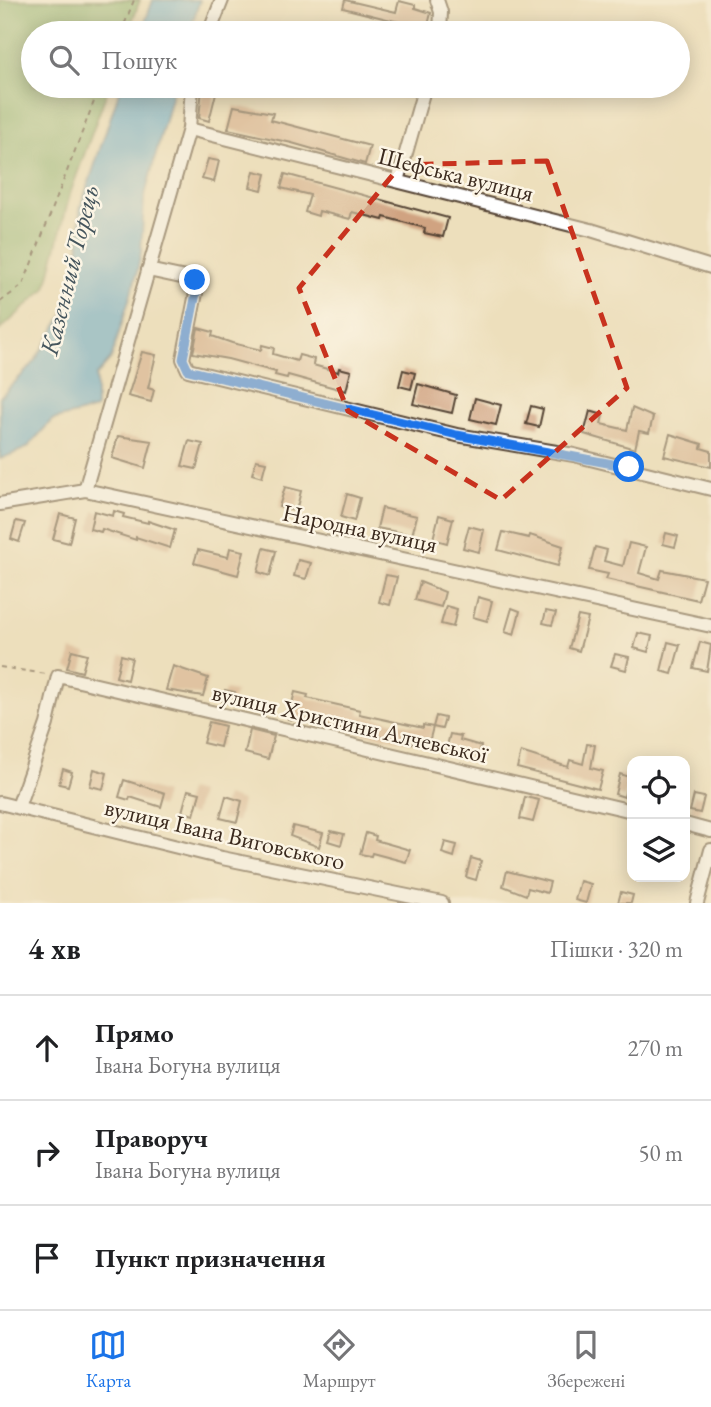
<!DOCTYPE html>
<html lang="uk">
<head>
<meta charset="utf-8">
<style>
  body { margin:0; font-family:"EB Garamond",serif; background:#f2f2f2; color:#202124 }
  .controls { position:absolute; right:21px; bottom:21px; display:grid; overflow:hidden; border-radius:14px; box-shadow:0 4px 18px #0003 }
  .controls button { width:63px; height:63px; display:grid; place-items:center; padding:0; border:0; border-bottom:2px solid #e0e0e0; background:#fff; color:#202124; font:35px sans-serif }
  .stop { position:absolute; width:21px; height:21px; margin:-16px; border:5px solid #1a73e8; border-radius:50%; background:#fff }
  .stop.end { background:#1a73e8; border-color:#fff; box-shadow:0 2px 7px #0008 }
  .list { margin:0; padding:0; list-style:none }
  h2 { display:flex; justify-content:space-between; align-items:center; height:91px; margin:0; padding:0 28px; font-size:30px }
  h2 small { font-size:23px; font-weight:400; color:#757577 }
  .list li { display:grid; grid-template-columns:46px 1fr auto; gap:21px; align-items:center; box-sizing:border-box; height:105px; padding:0 28px; border-top:2px solid #e0e0e0 }
  .list b { display:block; font-size:26px; white-space:nowrap }
  .list p { margin:0; font-size:23px; white-space:nowrap; color:#757577 }
  .list em { font-size:23px; font-style:normal; color:#757577 }
  .icon { flex:none; width:38px; height:38px; fill:none; stroke:currentColor; stroke-width:2; stroke-linecap:round; stroke-linejoin:round }
  .map { position:relative; flex:none; width:711px; height:903px; overflow:hidden }
  .search { position:absolute; background:#fff; box-shadow:0 4px 18px #0003; left:21px; right:21px; top:21px; height:77px; display:flex; align-items:center; gap:18px; box-sizing:border-box; padding:0 24px; border-radius:38px; color:#757577; font-size:26px }
  .sheet { height:406px; background:#fff }
  nav { display:flex; justify-content:space-around; align-items:center; box-sizing:border-box; height:98px; border-top:2px solid #e0e0e0; background:#fff; font-size:19px; color:#757577 }
  nav a { display:grid; justify-items:center; gap:4px }
  nav .on { color:#1a73e8 }
  .map>svg:first-child { display:block }
</style>
</head>
<body>
<div class="map">
<svg width="711" height="903" viewBox="0 0 711 903">
  <rect width="100%" height="100%" fill="#fcf5e5"/>
  <filter id="ink" filterUnits="userSpaceOnUse"><feTurbulence type="fractalNoise" baseFrequency=".0143" numOctaves="2"/><feDisplacementMap in="SourceGraphic" scale="14" xChannelSelector="R" yChannelSelector="G"/><feConvolveMatrix kernelMatrix="1 2 1 2 8 2 1 2 1" color-interpolation-filters="sRGB"/></filter>
  <filter id="wash" filterUnits="userSpaceOnUse"><feTurbulence type="fractalNoise" baseFrequency=".00686" numOctaves="4" result="noise"/><feDisplacementMap in="SourceGraphic" scale="28" xChannelSelector="R" yChannelSelector="G"/><feGaussianBlur stdDeviation="1.57" result="paint"/><feColorMatrix in="noise" values="0 0 0 0 0 0 0 0 0 0 0 0 0 0 0 0 0 1.4 0 .05"/><feComposite in="paint" operator="in"/></filter>
  <g filter="url(#wash)">
    <rect width="100%" height="100%" fill="#eddfbc"/>
    <path fill="#7fad67" stroke="#5d6c42" stroke-width="2" d="M 0,0 L 140,0 L 128,33 L 33,33 L 33,86 L 109,86 L 70,194 L 46,288 L 0,330 Z"/>
    <g fill="#58a6d1" stroke="#4a6878" stroke-width="2">
      <path d="M 153,0 L 200,0 L 189,33 L 141,33 Z"/>
      <path d="M 121,86 L 174,86 L 144,199 L 141,253 L 136,277 L 111,359 L 96,376 L 96,409 L 52,420 L 27,448 L 0,459 L 0,397 L 32,365 L 70,305 L 78,282 L 80,209 Z"/>
    </g>
    <g id="blocks">
      <g fill="#d0a381">
        <path d="M 345,0 L 396,12 L 399,1 L 415,5 L 415,8 L 431,13 L 427,29 L 343,8 Z"/>
        <path d="M 202,89 L 216,93 L 209,121 L 199,118 Z"/>
        <path d="M 234,106 L 273,113 L 271,120 L 370,146 L 365,164 L 292,143 L 228,129 Z"/>
        <path d="M 208,159 L 219,161 L 214,182 L 202,179 Z"/>
        <path d="M 254,171 L 266,174 L 262,190 L 250,187 Z"/>
        <path d="M 285,174 L 448,218 L 443,237 L 424,233 L 425,228 L 384,217 L 383,220 L 352,212 L 350,219 L 319,211 L 318,216 L 305,212 L 310,195 L 281,188 Z"/>
        <path d="M 198,328 L 213,332 L 212,336 L 232,343 L 261,350 L 262,345 L 274,348 L 273,354 L 297,361 L 299,355 L 314,359 L 313,365 L 338,372 L 339,368 L 351,371 L 346,391 L 288,375 L 287,378 L 275,375 L 276,372 L 228,359 L 193,353 Z"/>
        <path d="M 142,352 L 156,355 L 148,388 L 154,390 L 151,402 L 128,396 Z"/>
        <path d="M 403,370 L 415,373 L 411,389 L 399,386 Z"/>
        <path d="M 418,384 L 456,395 L 452,413 L 413,404 Z"/>
        <path d="M 475,398 L 501,405 L 496,425 L 470,419 Z"/>
        <path d="M 531,406 L 543,409 L 539,427 L 526,424 Z"/>
        <path d="M 632,408 L 653,417 L 649,433 L 639,431 L 635,449 L 584,434 L 590,411 L 603,415 L 601,424 L 627,430 Z"/>
        <path d="M 670,434 L 702,444 L 701,448 L 711,451 L 711,467 L 664,456 Z"/>
        <path d="M 118,436 L 152,441 L 145,468 L 112,458 Z"/>
        <path d="M 189,441 L 203,444 L 196,469 L 182,466 Z"/>
        <path d="M 256,460 L 266,462 L 262,477 L 252,474 Z"/>
        <path d="M 285,487 L 301,491 L 296,511 L 279,507 Z"/>
        <path d="M 347,494 L 360,498 L 354,521 L 341,517 Z"/>
        <path d="M 382,508 L 417,516 L 412,535 L 377,528 Z"/>
        <path d="M 94,511 L 113,516 L 114,511 L 124,514 L 123,517 L 148,523 L 148,521 L 175,530 L 170,548 L 136,537 L 136,540 L 102,529 L 101,532 L 90,529 Z"/>
        <path d="M 60,514 L 75,518 L 69,543 L 53,539 Z"/>
        <path d="M 439,515 L 453,519 L 447,543 L 433,539 Z"/>
        <path d="M 16,521 L 25,523 L 19,542 L 11,539 Z"/>
        <path d="M 469,526 L 484,530 L 479,552 L 463,548 Z"/>
        <path d="M 503,532 L 529,538 L 530,535 L 563,546 L 558,566 L 498,550 Z"/>
        <path d="M 666,533 L 678,536 L 675,547 L 663,544 Z"/>
        <path d="M 629,543 L 646,547 L 639,573 L 659,579 L 662,570 L 704,578 L 698,600 L 606,579 L 608,574 L 589,570 L 595,547 L 607,550 L 604,561 L 623,566 Z"/>
        <path d="M 230,548 L 244,551 L 238,575 L 194,563 L 198,550 L 228,557 Z"/>
        <path d="M 264,548 L 276,551 L 270,576 L 258,572 Z"/>
        <path d="M 298,560 L 311,563 L 306,579 L 294,576 Z"/>
        <path d="M 386,575 L 397,577 L 390,605 L 379,602 Z"/>
        <path d="M 420,582 L 445,592 L 441,607 L 415,600 Z"/>
        <path d="M 478,597 L 492,601 L 487,621 L 473,617 Z"/>
        <path d="M 446,606 L 457,609 L 453,627 L 441,624 Z"/>
        <path d="M 512,608 L 520,611 L 514,635 L 505,632 Z"/>
        <path d="M 546,611 L 556,613 L 552,625 L 543,623 Z"/>
        <path d="M 578,616 L 588,618 L 579,651 L 569,648 Z"/>
        <path d="M 638,633 L 652,636 L 648,652 L 634,648 Z"/>
        <path d="M 668,642 L 680,645 L 672,674 L 661,671 Z"/>
        <path d="M 700,642 L 711,645 L 707,671 L 693,668 Z"/>
        <path d="M 72,650 L 87,654 L 82,672 L 67,668 Z"/>
        <path d="M 615,654 L 629,657 L 626,670 L 611,666 Z"/>
        <path d="M 121,655 L 132,658 L 127,680 L 116,677 Z"/>
        <path d="M 173,666 L 208,678 L 203,696 L 166,690 Z"/>
        <path d="M 225,690 L 235,692 L 232,704 L 222,701 Z"/>
        <path d="M 295,692 L 308,695 L 307,698 L 360,710 L 359,714 L 423,728 L 423,725 L 433,727 L 428,746 L 288,719 Z"/>
        <path d="M 436,716 L 445,718 L 442,729 L 433,727 Z"/>
        <path d="M 209,722 L 225,726 L 220,747 L 203,743 Z"/>
        <path d="M 250,730 L 274,736 L 268,759 L 245,753 Z"/>
        <path d="M 450,734 L 461,736 L 460,740 L 481,746 L 477,761 L 446,750 Z"/>
        <path d="M 587,744 L 595,745 L 591,768 L 603,771 L 598,789 L 517,768 L 521,752 L 568,767 L 570,760 L 583,764 Z"/>
        <path d="M 63,769 L 72,772 L 68,786 L 59,784 Z"/>
        <path d="M 94,769 L 107,773 L 103,789 L 90,786 Z"/>
        <path d="M 620,774 L 629,777 L 624,797 L 615,794 Z"/>
        <path d="M 124,780 L 165,793 L 161,807 L 130,797 L 129,800 L 119,797 Z"/>
        <path d="M 188,790 L 200,793 L 194,815 L 182,812 Z"/>
        <path d="M 694,795 L 704,797 L 700,813 L 690,811 Z"/>
        <path d="M 226,796 L 242,801 L 237,822 L 220,818 Z"/>
        <path d="M 525,797 L 539,800 L 533,822 L 520,819 Z"/>
        <path d="M 293,826 L 323,833 L 319,847 L 290,836 Z"/>
        <path d="M 331,831 L 344,834 L 341,845 L 328,841 Z"/>
        <path d="M 366,833 L 376,836 L 375,840 L 410,850 L 406,862 L 372,853 L 371,856 L 360,854 Z"/>
        <path d="M 445,842 L 457,845 L 454,857 L 442,853 Z"/>
        <path d="M 471,858 L 481,861 L 476,880 L 466,877 Z"/>
        <path d="M 507,871 L 550,882 L 547,893 L 528,888 L 526,895 L 503,886 Z"/>
        <path d="M 580,881 L 591,884 L 586,903 L 575,900 Z"/>
        <path d="M 621,892 L 633,895 L 631,903 L 618,903 Z"/>
      </g>
    </g>
  </g>
  <g filter="url(#ink)">
    <use href="#blocks" fill-opacity="0" stroke="#564536" stroke-width="2"/>
    <g fill="none" stroke-linecap="round" stroke-linejoin="round">
      <g stroke="#564536" stroke-width="16">
        <g id="minor">
          <path d="M 437,0 L 441,12 L 440,33"/>
          <path d="M 209,33 L 222,0"/>
          <path d="M 189,129 L 591,230 L 711,267"/>
          <path d="M 398,181 L 425,86"/>
          <path d="M 148,270 L 195,280 L 197,288 L 183,359 L 188,370 L 457,435 L 574,455 L 711,489"/>
          <path d="M 85,490 L 189,129 L 192,86"/>
          <path d="M 0,504 L 85,490 L 711,626"/>
          <path d="M 0,803 L 222,858 L 442,903"/>
          <path d="M 18,807 L 47,724 L 58,676 L 632,811"/>
          <path d="M 685,824 L 711,831"/>
          <path d="M 697,903 L 711,850"/>
        </g>
      </g>
      <g stroke="#564536" stroke-width="2" stroke-dasharray="5 5" stroke-linecap="butt">
        <path d="M 121,33 L 134,0"/>
        <path d="M 0,302 L 23,285 L 100,86"/>
        <path d="M 0,667 L 47,674"/>
      </g>
      <use href="#minor" stroke="#fff" stroke-width="12"/>
    </g>
  </g>
  <g fill="none" stroke-linecap="round" stroke-linejoin="round" filter="url(#ink)">
    <path stroke="#1a73e8" stroke-width="9" d="M 195,280 L 197,288 L 183,359 L 188,370 L 457,435 L 629,467"/>
  </g>
  <path d="M0 0H711V903H0ZM 547,161 L 627,388 L 501,500 L 348,411 L 299,288 L 401,165 Z" fill="#eddfbc" fill-opacity=".55" fill-rule="evenodd"/>
  <path fill="none" stroke="#c8321e" stroke-width="5" stroke-dasharray="14 9" stroke-linejoin="round" d="M 547,161 L 627,388 L 501,500 L 348,411 L 299,288 L 401,165 Z"/>
  <g text-anchor="middle" dominant-baseline="central" stroke-width="5" stroke-linejoin="round" paint-order="stroke">
    <g font-size="24" fill="#3b2a1e" stroke="#fcf5e5">
      <text transform="translate(456 174) rotate(14)">Шефська вулиця</text>
      <text transform="translate(360 528) rotate(12)">Народна вулиця</text>
      <text transform="translate(350 723) rotate(13)">вулиця Христини Алчевської</text>
      <text transform="translate(225 834) rotate(13)">вулиця Івана Виговського</text>
    </g>
    <g font-size="26" font-style="italic" fill="#45555d" stroke="#fcf5e5">
      <text transform="translate(69 270) rotate(-76)">Казенний Торець</text>
    </g>
  </g>
</svg>
<div class="controls">
<button><svg class="icon" aria-label="locate" viewBox="0 0 24 24"><circle cx="12" cy="12" r="6"/><path d="M12 2v4M12 18v4M2 12h4M18 12h4"/></svg></button>
<button><svg class="icon" aria-label="layers" viewBox="0 0 24 24"><path d="M12 4l9 5-9 5-9-5zM3 14l9 5 9-5"/></svg></button>
</div>
<div class="stop" style="left:629px;top:467px"></div>
<div class="stop end" style="left:195px;top:280px"></div>
<div class="search"><svg class="icon" aria-label="search" viewBox="0 0 24 24"><circle cx="10" cy="10" r="6"/><path d="M15 15l6 6"/></svg>Пошук</div>
</div>
<section class="sheet">
<h2>4 хв<small>Пішки · 320 m</small></h2>
<ul class="list">
<li><svg class="icon" aria-label="ahead" viewBox="0 0 24 24"><path d="M12 20V5M6 11l6-6 6 6"/></svg><div><b>Прямо</b><p>Івана Богуна вулиця</p></div><em>270 m</em></li>
<li><svg class="icon" aria-label="right" viewBox="0 0 24 24"><path d="M7 20v-9h11M14 6l5 5-5 5"/></svg><div><b>Праворуч</b><p>Івана Богуна вулиця</p></div><em>50 m</em></li>
<li><svg class="icon" aria-label="arrive" viewBox="0 0 24 24"><path d="M6 21V4h12l-3 4 3 4H6"/></svg><div><b>Пункт призначення</b></div></li>
</ul>
</section>
<nav>
<a class="on"><svg class="icon" aria-label="map" viewBox="0 0 24 24"><path d="M3 6l6-2 6 2 6-2v14l-6 2-6-2-6 2zM9 4v14M15 6v14"/></svg>Карта</a>
<a><svg class="icon" aria-label="directions" viewBox="0 0 24 24"><path d="M12 3l9 9-9 9-9-9zM9 14v-3h6M13 9l2 2-2 2"/></svg>Маршрут</a>
<a><svg class="icon" aria-label="saved" viewBox="0 0 24 24"><path d="M7 4h10v16l-5-4-5 4z"/></svg>Збережені</a>
</nav>
</body>
</html>
